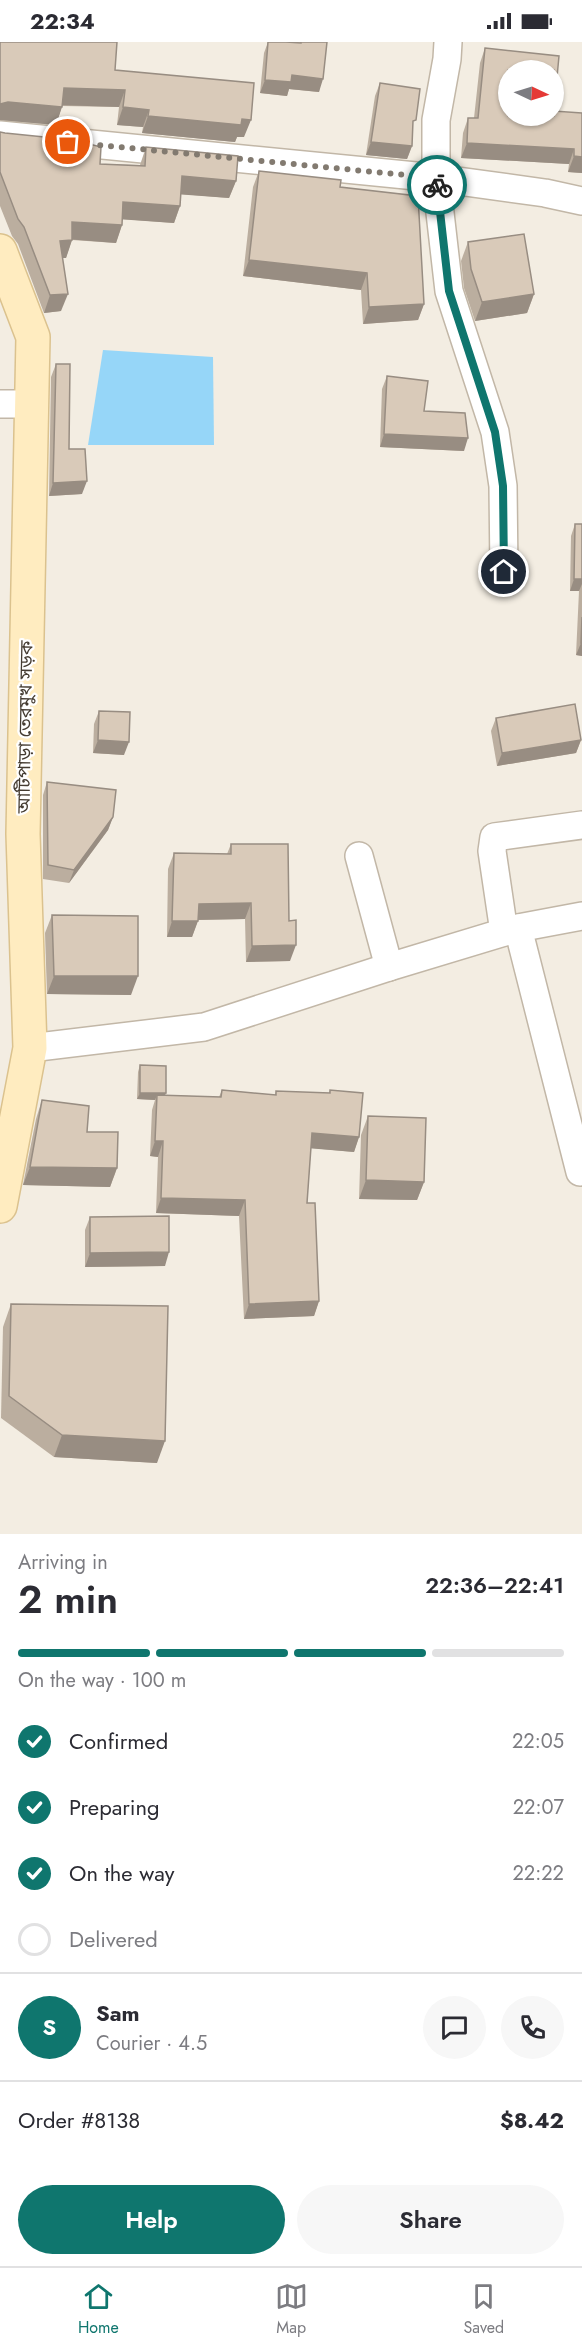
<!DOCTYPE html>
<html lang="en">
<head>
<meta charset="utf-8">
<style>
  body { margin:0; font-family:Jost,"Noto Sans Bengali",sans-serif; background:#f7f7f7; color:#2b2b33; height:100vh; display:flex; flex-direction:column; font-size:22px; white-space:nowrap }
  * { box-sizing:border-box; margin:0 }
  p { font-size:20px; color:#7c7c81 }
  .icon { flex:none; width:33px; height:33px; fill:none; stroke:currentColor; stroke-width:2; stroke-linecap:round; stroke-linejoin:round }
  .map { position:relative; height:1492px; overflow:hidden }
  .details { display:flex; flex-direction:column; background:#fff; flex:1 }
  .details>* { flex:none }
  .needle { width:39px; rotate:94deg }
  .buttons { position:absolute; left:498px; top:18px; display:grid; gap:12px }
  .buttons a { display:grid; place-items:center; width:66px; height:66px; border-radius:50%; background:#fff; box-shadow:0 2px 4px #0004; font-size:30px }
  .pin { position:absolute; display:grid; place-items:center; width:51px; height:51px; color:#fff; margin:-26px; border:3px solid #fff; border-radius:50%; box-shadow:0 2px 6px #0007 }
  .courier { position:absolute; display:grid; place-items:center; width:60px; height:60px; margin:-30px; border:4px solid #0f766e; border-radius:50%; background:#fff; color:#222; box-shadow:0 2px 8px #0007 }
  .head em { font-style:normal; font-weight:600 }
  .head div { display:flex; flex-direction:column-reverse }
  .head { display:flex; align-items:center; justify-content:space-between; height:102px; padding:0 18px }
  h1 { font-size:39px; font-weight:600; line-height:45px }
  .bar { display:grid; grid-template-columns:repeat(4,1fr); gap:9px 6px; align-content:center; height:72px; padding:0 18px }
  .bar i { height:8px; border-radius:4px; background:#e1e1e2 }
  .bar .active { background:#0f766e }
  .bar p { grid-column:span 4 }
  .line { display:flex; align-items:center; gap:15px; padding:0 18px; border-top:2px solid #e1e1e2 }
  .line div { flex:1 }
  .round { display:grid; place-items:center; flex:none; width:63px; height:63px; border-radius:32px; background:#f7f7f7 }
  ol { padding:0 18px; list-style:none }
  li { display:flex; align-items:center; gap:18px; height:66px }
  li p { margin-inline-start:auto }
  li .icon { padding:6px; border-radius:50%; background:#0f766e; color:#fff; stroke-width:4 }
  li:last-child { color:#7c7c81 }
  li i { width:33px; height:33px; border:3px solid #e1e1e2; border-radius:50% }
  .action { display:flex; gap:12px; margin-top:auto; padding:12px 18px }
  .action a { flex:1; height:69px; border-radius:36px; background:#0f766e; color:#fff; font-size:24px; font-weight:600; line-height:69px; text-align:center }
  .action a+a { background:#f7f7f7; color:#2b2b33 }
  .status { display:flex; justify-content:space-between; align-items:center; height:42px; padding:0 30px; background:#fff; direction:ltr }
  .status svg { height:16px; fill:currentColor }
  .dock { display:flex; justify-content:space-around; align-items:center; height:84px; border-top:2px solid #e1e1e2; background:#fff; font-size:16px; color:#7c7c81 }
  .dock a { display:grid; justify-items:center; gap:3px }
  .dock .active { color:#0f766e }
  .map>svg:first-child { display:block }
</style>
</head>
<body>
<div class="status"><b>22:34</b><svg viewBox="0 0 49 12"><path d="M0 12V9h3v3zM5 12V6h3v6zM10 12V3h3v9zM15 12V0h3v12zM26 1h20v11H26zM47 4h2v5h-2z"/></svg></div>
<div class="map">
<svg width="582" height="1492" viewBox="0 0 582 1492">
  <rect width="100%" height="100%" fill="#f3ede2"/>
  <path fill="#96d6f8" d="M103,308L213,315L214,403H88Z"/>
  <g fill="none" stroke-linecap="round" stroke-linejoin="round">
    <defs>
      <g id="minor">
        <path d="M448,0L447,17L436,78V136L449,249L495,390L503,444L504,530"/>
        <path d="M0,93L436,136L545,151L582,159"/>
        <path d="M0,362H33"/>
        <path d="M359,814L389,925"/>
        <path d="M518,886L580,1130"/>
        <path d="M504,890L492,809L494,795L582,783"/>
        <path d="M30,1006L204,985L389,925L518,886L582,874"/>
      </g>
      <path id="secondary" d="M0,209L33,295L23,792L30,1006L0,1164"/>
    </defs>
    <use href="#minor" stroke="#c2b7a7" stroke-width="30"/>
    <use href="#secondary" stroke="#dbc28e" stroke-width="36"/>
    <use href="#minor" stroke="#fff" stroke-width="27"/>
    <use href="#secondary" stroke="#ffecc0" stroke-width="33"/>
  </g>
  <g fill="#bbae9f">
    <path d="M0,0L115,28L244,95H237L235,100L142,91L143,85L117,83L119,65L62,64L56,83L0,78Z"/>
    <path d="M268,0L297,1V0H327L319,50L289,47L287,54L260,51L264,11Z"/>
    <path d="M485,6L508,74L582,71V131L568,130L569,122L461,116L463,91L468,76H474L480,21Z"/>
    <path d="M380,41L412,87V104L407,117L366,113L375,54Z"/>
    <path d="M0,90L100,122L140,123L146,105L236,139L229,156L181,152L180,164L174,181L122,177V183L116,201L72,198L66,216H62L61,269L44,271L18,202L12,194L0,164Z"/>
    <path d="M259,129L340,145L424,262L418,278L363,282L361,248L243,234L253,145Z"/>
    <path d="M468,200L534,252L527,271L475,279L464,246L461,219Z"/>
    <path d="M56,322L69,407L82,452L49,454L51,335Z"/>
    <path d="M387,334L424,369L464,409L380,405L382,347Z"/>
    <path d="M575,482H582V614L576,613L579,549H570L571,494Z"/>
    <path d="M99,669L124,713L93,711L94,682Z"/>
    <path d="M496,676L581,698L576,711L497,724L491,689Z"/>
    <path d="M47,740L113,775L108,788L69,841L43,837V753Z"/>
    <path d="M231,802L289,879L290,919L246,920L245,877L198,878L192,895H167L168,827L174,811L227,812Z"/>
    <path d="M52,873L131,953L47,952L45,891Z"/>
    <path d="M140,1023L165,1053L219,1055L222,1048L275,1053L276,1049L329,1051L330,1048L359,1095L354,1110L311,1106L307,1161L319,1259L314,1274L244,1277L239,1174L156,1171L158,1115L150,1114L152,1068L155,1058L137,1057L138,1030Z"/>
    <path d="M42,1058L87,1090L117,1126L110,1145L23,1143L36,1077Z"/>
    <path d="M368,1074L424,1140L417,1158L359,1157L361,1093Z"/>
    <path d="M90,1175L165,1224L85,1225V1188Z"/>
    <path d="M11,1262L157,1421L54,1415L1,1376L3,1285Z"/>
  </g>
  <g fill="#988d82">
    <path d="M292,33L323,37L319,50L289,47L287,54L260,51L265,38Z"/>
    <path d="M64,46L125,48L119,65L57,63Z"/>
    <path d="M8,60L62,65L56,83L0,78V62Z"/>
    <path d="M123,65L149,68L143,85L117,83Z"/>
    <path d="M148,74L242,77L251,78L244,95H237L235,100L142,91Z"/>
    <path d="M371,100L412,104L407,117L366,113Z"/>
    <path d="M467,101L574,107L569,122L461,116Z"/>
    <path d="M574,114L582,115V131L568,130Z"/>
    <path d="M182,134L236,139L229,156L175,152Z"/>
    <path d="M123,160L180,164L174,181L117,177Z"/>
    <path d="M72,180L122,183L116,201L66,197Z"/>
    <path d="M72,198L66,216H54L60,199Z"/>
    <path d="M249,218L367,231L361,248L243,234Z"/>
    <path d="M68,252L61,269L44,271L50,253Z"/>
    <path d="M534,252L527,271L475,279L482,260Z"/>
    <path d="M424,262L418,278L363,282L369,265Z"/>
    <path d="M384,392L468,396L464,409L380,405Z"/>
    <path d="M87,439L82,452L49,454L53,441Z"/>
    <path d="M574,537H582V542L579,549H570Z"/>
    <path d="M581,601H582V614L576,613Z"/>
    <path d="M98,698L129,700L124,713L93,711Z"/>
    <path d="M581,698L576,711L497,724L502,711Z"/>
    <path d="M113,775L108,788L69,841L74,828Z"/>
    <path d="M251,861L245,877L193,878L199,862Z"/>
    <path d="M172,879H198L192,895H167Z"/>
    <path d="M296,903L290,919L246,920L252,904Z"/>
    <path d="M54,934H138L131,953L47,952Z"/>
    <path d="M140,1051H166L163,1058L157,1053L155,1058L137,1057Z"/>
    <path d="M312,1091L359,1095L354,1110L307,1106Z"/>
    <path d="M155,1099H163L158,1115L150,1114Z"/>
    <path d="M30,1125L117,1126L110,1145L23,1143Z"/>
    <path d="M366,1138L424,1140L417,1158L359,1157Z"/>
    <path d="M161,1156L245,1158L239,1174L156,1171Z"/>
    <path d="M169,1210L165,1224L85,1225L90,1211Z"/>
    <path d="M319,1259L314,1274L244,1277L249,1262Z"/>
    <path d="M62,1393L165,1399L157,1421L54,1415Z"/>
  </g>
  <g fill="#d9cab9" stroke="#988d82" stroke-width="1.5">
    <path d="M0,0H117L115,28L254,41L251,78L242,77L241,83L148,74L149,68L123,65L125,48L64,46L62,65L8,60L0,62Z"/>
    <path d="M268,0H286L301,1V0H327L323,37L292,33L291,40L265,38Z"/>
    <path d="M485,6L559,14L554,67V28H508V74H554V69L582,71V115L574,114V107L467,101L468,76H478Z"/>
    <path d="M380,41L420,47L416,78L413,79L412,104L371,100Z"/>
    <path d="M0,90L5,91L74,98L101,105L100,122L145,124L146,105L238,114L236,139L182,134L180,164L123,160L122,183L72,180V198L60,199L68,252L50,253L24,185L18,177L0,130Z"/>
    <path d="M259,129L341,138L340,145L418,154L424,262L369,265L367,231L249,218Z"/>
    <path d="M524,192L534,252L482,260L471,227L468,200Z"/>
    <path d="M56,322H70L69,407H85L87,439L53,441Z"/>
    <path d="M387,334L428,339L424,369L465,371L468,396L384,392Z"/>
    <path d="M575,482H582V537H574Z"/>
    <path d="M582,575V601H581Z"/>
    <path d="M575,662L581,698L502,711L496,676Z"/>
    <path d="M99,669L130,670L129,700L98,698Z"/>
    <path d="M47,740L116,748L113,775L74,828L48,823Z"/>
    <path d="M231,802H288L289,879L296,878V903L252,904L251,861L199,862L198,879H172L174,811L231,812Z"/>
    <path d="M52,873L138,874V934H54Z"/>
    <path d="M140,1023L166,1024V1051H140Z"/>
    <path d="M222,1048L276,1053V1049L330,1051V1048L363,1051L359,1095L312,1091L307,1161H315L319,1259L249,1262L245,1158L161,1156L163,1099H155L157,1053L221,1055Z"/>
    <path d="M42,1058L89,1064L87,1090H118L117,1126L30,1125Z"/>
    <path d="M368,1074L426,1076L424,1140L366,1138Z"/>
    <path d="M169,1174V1210L90,1211V1175Z"/>
    <path d="M11,1262L168,1264L165,1399L62,1393L9,1354Z"/>
  </g>
  <g fill="none" stroke-linecap="round" stroke-linejoin="round">
    <path stroke="#827a70" stroke-width="6" stroke-dasharray="0 10.8" d="M68,100L436,136L437,143"/>
    <path stroke="#0f766e" stroke-width="8" d="M437,143L449,249L495,390L503,444L504,530"/>
  </g>
  <g text-anchor="middle" stroke-width="4.5" stroke-linejoin="round" paint-order="stroke">
    <g font-size="18" fill="#453c32" stroke="#fff">
      <text transform="translate(25 685) rotate(-89)" y="6">আটিপাড়া তেরমুখ সড়ক</text>
    </g>
  </g>
</svg>
<div class="buttons">
<a><svg class="needle" viewBox="-14 -14 28 28"><path d="M0-13l5 13h-10z" fill="#e53935"/><path d="M0 13l5-13h-10z" fill="#7c7c81"/></svg></a>
</div>
<div class="pin" style="left:68px;top:100px;background:#ea580c"><svg class="icon" aria-label="bag" viewBox="0 0 24 24"><path d="M5 8h14l-1 12H6zM9 8a3 3 0 0 1 6 0"/></svg></div>
<div class="pin" style="left:504px;top:530px;background:#1f2937"><svg class="icon" aria-label="home" viewBox="0 0 24 24"><path d="M3 11l9-7 9 7M6 9v11h12V9"/></svg></div>
<div class="courier" style="left:437px;top:143px"><svg class="icon" aria-label="bike" viewBox="0 0 24 24"><circle cx="6" cy="16" r="4"/><circle cx="18" cy="16" r="4"/><path d="M6 16l4-8h5l3 8M10 8l3 8H6M13 5h3"/></svg></div>
</div>
<section class="details">
<div class="head"><div><h1>2 min</h1><p>Arriving in</p></div><em>22:36–22:41</em></div>
<div class="bar"><i class="active"></i><i class="active"></i><i class="active"></i><i></i><p>On the way · 100 m</p></div>
<ol>
<li><svg class="icon" aria-label="check" viewBox="0 0 24 24"><path d="M5 12l5 5 9-10"/></svg>Confirmed<p>22:05</p></li>
<li><svg class="icon" aria-label="check" viewBox="0 0 24 24"><path d="M5 12l5 5 9-10"/></svg>Preparing<p>22:07</p></li>
<li><svg class="icon" aria-label="check" viewBox="0 0 24 24"><path d="M5 12l5 5 9-10"/></svg>On the way<p>22:22</p></li>
<li><i></i>Delivered</li>
</ol>
<div class="line" style="height:108px"><b class="round" style="background:#0f766e;color:#fff">S</b><div><b>Sam</b><p>Courier · 4.5</p></div><a class="round"><svg class="icon" aria-label="chat" viewBox="0 0 24 24"><path d="M4 5h16v11H9l-5 4z"/></svg></a><a class="round"><svg class="icon" aria-label="phone" viewBox="0 0 24 24"><path d="M5 4h4l2 5-3 2q2 4 5 5l2-3 5 2v4C11 20 4 13 5 4z"/></svg></a></div>
<div class="line" style="height:78px"><div>Order #8138</div><b>$8.42</b></div>
<div class="action"><a>Help</a><a>Share</a></div>
</section>
<nav class="dock">
<a class="active"><svg class="icon" aria-label="home" viewBox="0 0 24 24"><path d="M3 11l9-7 9 7M6 9v11h12V9"/></svg>Home</a>
<a><svg class="icon" aria-label="map" viewBox="0 0 24 24"><path d="M3 6l6-2 6 2 6-2v14l-6 2-6-2-6 2zM9 4v14M15 6v14"/></svg>Map</a>
<a><svg class="icon" aria-label="saved" viewBox="0 0 24 24"><path d="M7 4h10v16l-5-4-5 4z"/></svg>Saved</a>
</nav>
</body>
</html>
